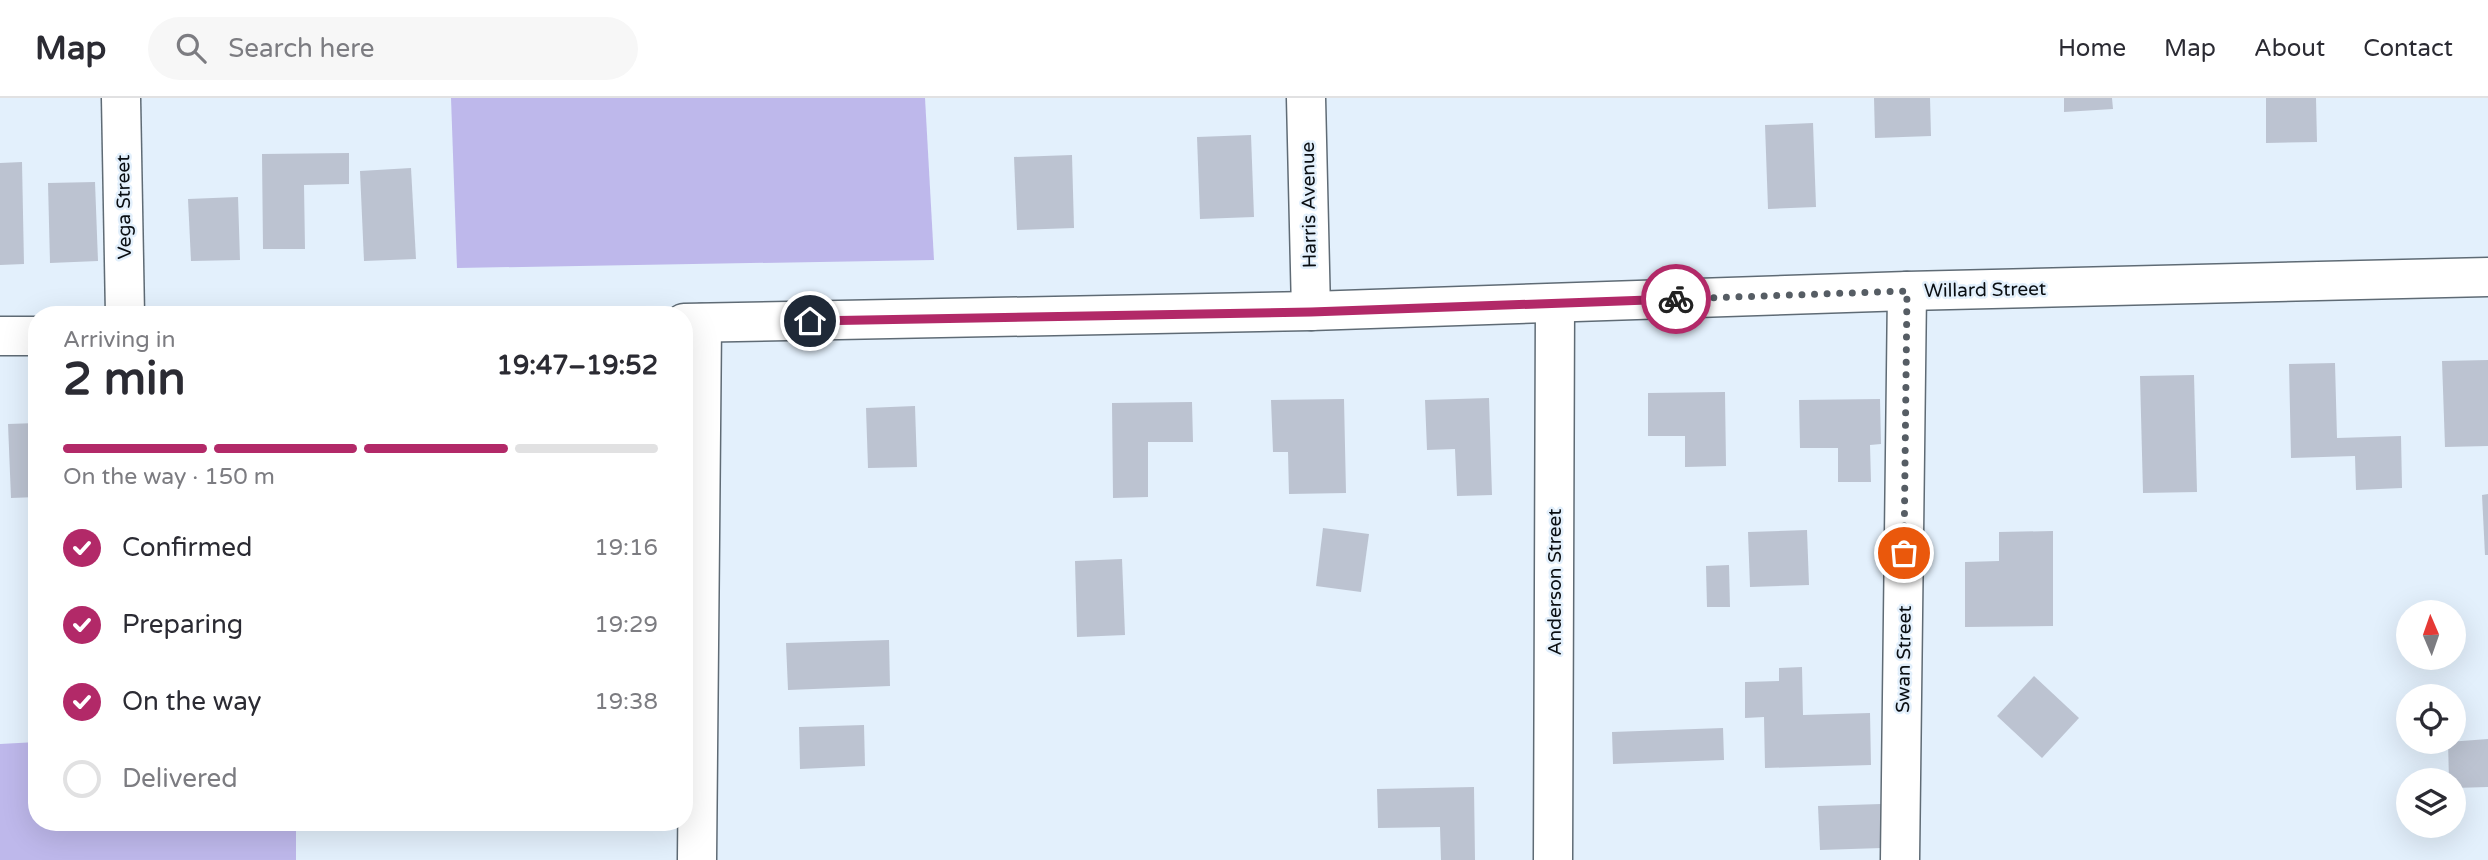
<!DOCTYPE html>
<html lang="en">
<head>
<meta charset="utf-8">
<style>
  body { margin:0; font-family:"Varela Round",sans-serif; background:#f7f7f7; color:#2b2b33; height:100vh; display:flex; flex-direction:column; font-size:26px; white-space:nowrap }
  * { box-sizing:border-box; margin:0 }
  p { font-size:23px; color:#7c7c81 }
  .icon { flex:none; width:38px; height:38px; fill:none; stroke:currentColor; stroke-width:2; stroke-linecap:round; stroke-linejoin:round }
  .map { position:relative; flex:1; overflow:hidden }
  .details { position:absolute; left:28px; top:208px; width:665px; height:525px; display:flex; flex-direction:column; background:#fff; border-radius:28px; box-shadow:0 7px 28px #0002 }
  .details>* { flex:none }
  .needle { width:46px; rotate:358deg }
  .controls { position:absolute; left:2396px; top:502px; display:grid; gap:14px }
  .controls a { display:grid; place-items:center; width:70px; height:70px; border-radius:50%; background:#fff; box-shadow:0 7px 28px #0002; font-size:35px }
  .pin { position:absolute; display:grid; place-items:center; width:60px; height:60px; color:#fff; margin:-30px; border:4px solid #fff; border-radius:50%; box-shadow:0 2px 7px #0007 }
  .courier { position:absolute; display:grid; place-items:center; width:70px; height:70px; margin:-35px; border:5px solid #b22968; border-radius:50%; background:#fff; color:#222; box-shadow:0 2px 9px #0007 }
  .summary em { font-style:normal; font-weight:700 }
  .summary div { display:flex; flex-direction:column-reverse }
  .summary { display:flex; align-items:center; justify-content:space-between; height:119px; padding:0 35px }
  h1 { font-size:46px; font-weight:700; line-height:52px }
  .bar { display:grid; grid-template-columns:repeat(4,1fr); gap:10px 7px; align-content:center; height:84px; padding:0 35px }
  .bar i { height:9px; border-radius:5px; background:#e1e1e2 }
  .bar .on { background:#b22968 }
  .bar p { grid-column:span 4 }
  ol { padding:0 35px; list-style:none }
  li { display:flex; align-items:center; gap:21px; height:77px }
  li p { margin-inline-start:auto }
  li .icon { padding:7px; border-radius:50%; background:#b22968; color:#fff; stroke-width:4 }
  li:last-child { color:#7c7c81 }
  li i { width:38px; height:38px; border:4px solid #e1e1e2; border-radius:50% }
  header { display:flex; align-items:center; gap:42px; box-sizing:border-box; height:98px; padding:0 35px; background:#fff; border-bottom:2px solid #e1e1e2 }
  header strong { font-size:33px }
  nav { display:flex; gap:38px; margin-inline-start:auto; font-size:24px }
  .search { width:490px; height:63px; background:#f7f7f7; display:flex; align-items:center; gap:18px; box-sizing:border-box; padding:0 24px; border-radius:38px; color:#7c7c81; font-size:26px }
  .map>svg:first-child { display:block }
</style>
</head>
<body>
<header>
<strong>Map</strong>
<div class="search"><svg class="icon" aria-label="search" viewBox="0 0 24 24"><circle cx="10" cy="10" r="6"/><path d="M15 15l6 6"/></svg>Search here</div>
<nav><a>Home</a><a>Map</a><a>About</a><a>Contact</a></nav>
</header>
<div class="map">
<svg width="2488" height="762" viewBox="0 0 2488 762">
  <rect width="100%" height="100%" fill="#e3f0fc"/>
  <g fill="#beb8eb">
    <path d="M451,0H925L934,162L457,170Z"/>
    <path d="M37,644V724L296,725V762H0V646Z"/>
  </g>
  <g fill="#bcc3d1">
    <path d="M1874,0H1930L1931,38L1875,40Z"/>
    <path d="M2064,0H2112L2113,11L2064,14Z"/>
    <path d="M2266,0H2316L2317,44L2266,45Z"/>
    <path d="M1813,25L1816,109L1768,111L1765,27Z"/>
    <path d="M1251,37L1254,119L1200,121L1197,39Z"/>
    <path d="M349,55V86L304,87L305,151H263L262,56Z"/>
    <path d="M1072,57L1074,130L1017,132L1014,59Z"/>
    <path d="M22,64L24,166L0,167V65Z"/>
    <path d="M411,70L416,161L364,163L360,73Z"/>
    <path d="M95,84L98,163L50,165L48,85Z"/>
    <path d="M238,99L240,162L191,163L188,101Z"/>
    <path d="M2488,262V348L2445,349L2442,263Z"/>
    <path d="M2335,265L2337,340L2401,338L2402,390L2356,392L2355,358L2291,360L2289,266Z"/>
    <path d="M2194,277L2197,394L2143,395L2140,278Z"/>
    <path d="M1725,294L1726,368L1685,369V338H1648V295Z"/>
    <path d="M1489,300L1492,397L1457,398L1455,351L1427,352L1425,302Z"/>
    <path d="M1344,301L1346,395L1289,396L1288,354H1273L1271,302Z"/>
    <path d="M1880,301L1881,346L1870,347L1871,384H1838V350H1800L1799,302Z"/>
    <path d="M1192,304L1193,344H1148V399L1113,400L1112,305Z"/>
    <path d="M915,308L917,369L868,370L866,310Z"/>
    <path d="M37,325V399L11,400L8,326Z"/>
    <path d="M2488,396V457H2485L2482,397Z"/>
    <path d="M1323,430L1369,436L1361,494L1316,488Z"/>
    <path d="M1807,432L1809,487L1750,489L1748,434Z"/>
    <path d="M2053,433V528L1965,529V464L1999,463V434Z"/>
    <path d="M1122,461L1125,537L1077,539L1075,463Z"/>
    <path d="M1729,467L1730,509H1707L1706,468Z"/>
    <path d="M32,523H37V581H35Z"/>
    <path d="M889,542L890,588L788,592L786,545Z"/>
    <path d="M1802,569L1803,617L1870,615L1871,667L1765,670L1764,619L1745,620V584L1779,583V570Z"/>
    <path d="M2034,578L2079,620L2042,660L1997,618Z"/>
    <path d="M864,627L865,668L800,671L799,629Z"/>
    <path d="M1723,630L1724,662L1613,666L1612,634Z"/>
    <path d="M2488,641V689L2454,690V682H2449L2448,644Z"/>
    <path d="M1474,689L1475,762H1441L1440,729L1378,730L1377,691Z"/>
    <path d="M1881,706L1882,750L1820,752L1818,708Z"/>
  </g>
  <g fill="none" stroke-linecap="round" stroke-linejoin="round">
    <defs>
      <g id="minor">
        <path d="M121,0L125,217"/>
        <path d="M1306,0L1311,213"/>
        <path d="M684,225L1311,213L1907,193L2488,179"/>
        <path d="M0,238H37"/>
        <path d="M697,762L702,225"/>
        <path d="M1553,762L1555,206"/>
        <path d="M1900,762L1907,193"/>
      </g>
    </defs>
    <use href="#minor" stroke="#5f6b75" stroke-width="41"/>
    <use href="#minor" stroke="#fff" stroke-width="38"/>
  </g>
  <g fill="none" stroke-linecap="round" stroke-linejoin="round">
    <path stroke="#565d64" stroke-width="7" stroke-dasharray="0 12.6" d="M1676,201L1907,193L1904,455"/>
    <path stroke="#b22968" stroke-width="9" d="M810,223L1311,214L1676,201"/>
  </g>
  <g text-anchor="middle" stroke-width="5" stroke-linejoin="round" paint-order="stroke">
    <g font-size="19" fill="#0a0e12" stroke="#e3f0fc">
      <text transform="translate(1308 107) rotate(-91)" y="7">Harris Avenue</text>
      <text transform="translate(123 109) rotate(-91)" y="7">Vega Street</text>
      <text transform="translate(1985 191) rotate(-1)" y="7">Willard Street</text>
      <text transform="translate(1554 484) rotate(-90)" y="7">Anderson Street</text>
      <text transform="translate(1903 561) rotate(-89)" y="7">Swan Street</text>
    </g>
  </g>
</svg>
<div class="controls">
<a><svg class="needle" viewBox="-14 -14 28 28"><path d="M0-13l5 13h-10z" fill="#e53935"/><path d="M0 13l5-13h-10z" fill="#7c7c81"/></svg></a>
<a><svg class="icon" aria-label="locate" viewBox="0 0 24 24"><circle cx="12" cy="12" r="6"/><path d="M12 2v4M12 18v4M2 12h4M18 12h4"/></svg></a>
<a><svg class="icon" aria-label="layers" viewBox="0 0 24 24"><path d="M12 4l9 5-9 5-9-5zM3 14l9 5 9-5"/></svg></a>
</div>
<div class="pin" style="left:1904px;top:455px;background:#ea580c"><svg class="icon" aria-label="bag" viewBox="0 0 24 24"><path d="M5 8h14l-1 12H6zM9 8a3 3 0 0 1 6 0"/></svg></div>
<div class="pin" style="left:810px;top:223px;background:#1f2937"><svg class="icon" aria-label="home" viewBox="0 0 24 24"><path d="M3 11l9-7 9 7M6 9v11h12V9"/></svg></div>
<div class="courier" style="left:1676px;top:201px"><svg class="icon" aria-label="bike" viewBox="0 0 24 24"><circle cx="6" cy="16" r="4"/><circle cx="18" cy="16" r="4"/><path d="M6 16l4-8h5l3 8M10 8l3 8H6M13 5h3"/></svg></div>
<section class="details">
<div class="summary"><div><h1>2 min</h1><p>Arriving in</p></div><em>19:47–19:52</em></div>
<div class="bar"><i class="on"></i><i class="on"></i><i class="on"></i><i></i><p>On the way · 150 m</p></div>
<ol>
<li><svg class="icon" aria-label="check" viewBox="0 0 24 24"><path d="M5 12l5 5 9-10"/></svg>Confirmed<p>19:16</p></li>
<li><svg class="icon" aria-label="check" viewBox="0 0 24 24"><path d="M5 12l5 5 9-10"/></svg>Preparing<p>19:29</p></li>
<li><svg class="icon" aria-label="check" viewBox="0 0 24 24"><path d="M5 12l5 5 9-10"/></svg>On the way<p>19:38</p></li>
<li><i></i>Delivered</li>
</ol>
</section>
</div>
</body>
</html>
